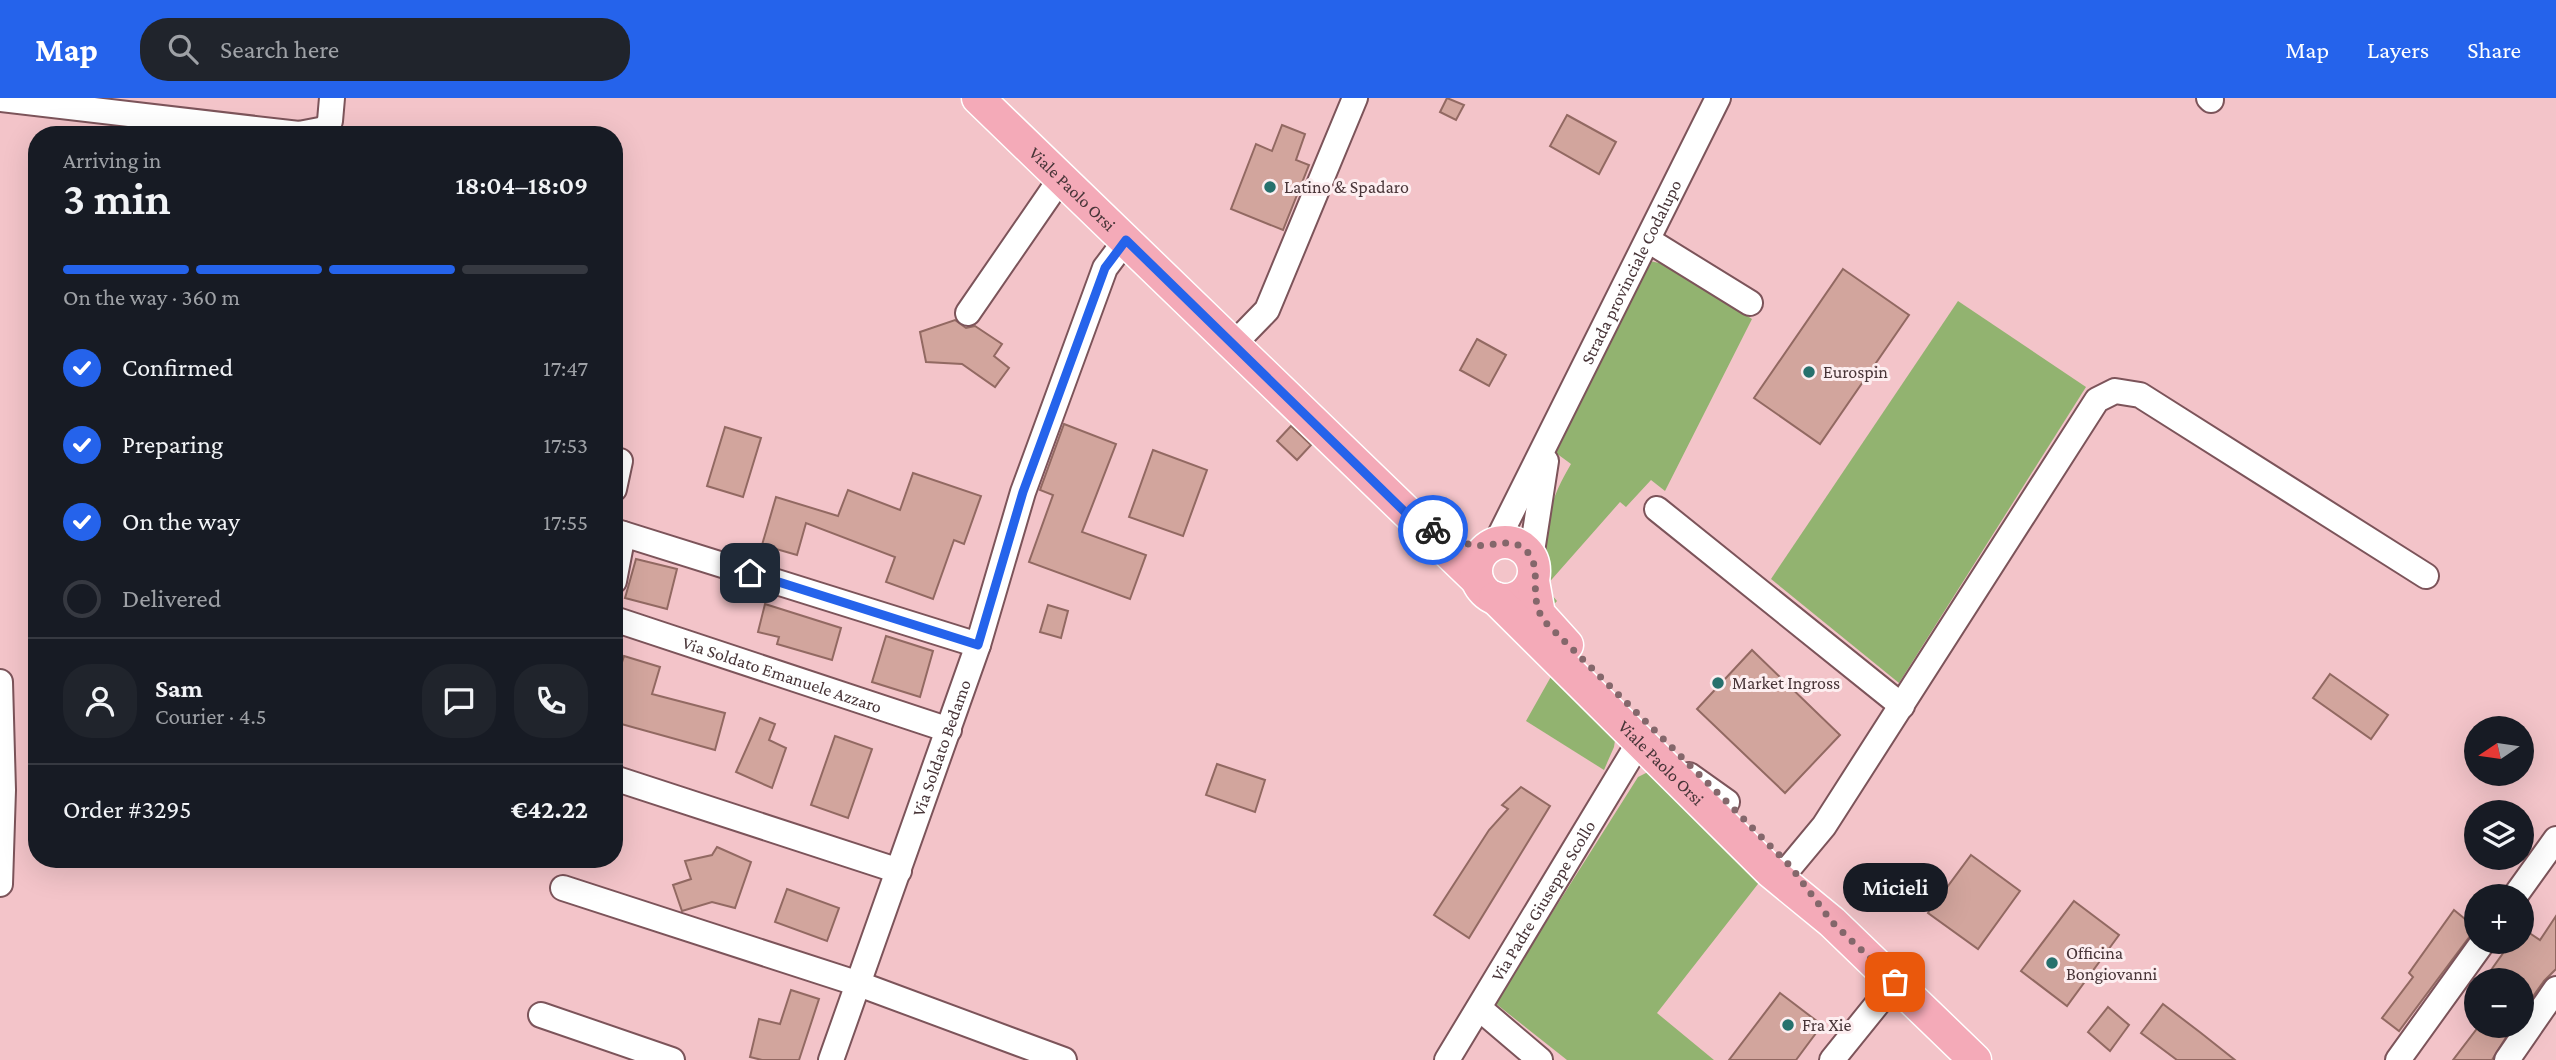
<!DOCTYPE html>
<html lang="en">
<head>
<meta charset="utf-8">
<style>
  body { margin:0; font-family:"Crimson Pro",serif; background:#20242c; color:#f1f3f6; height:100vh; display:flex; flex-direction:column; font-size:26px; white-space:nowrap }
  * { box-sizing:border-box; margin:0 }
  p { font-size:23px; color:#9ea1a6 }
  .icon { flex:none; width:38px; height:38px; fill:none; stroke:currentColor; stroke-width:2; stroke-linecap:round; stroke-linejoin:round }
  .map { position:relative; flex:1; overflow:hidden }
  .panel { position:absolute; left:28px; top:28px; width:595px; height:742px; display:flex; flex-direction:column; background:#171b24; border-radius:28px; box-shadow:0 7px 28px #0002 }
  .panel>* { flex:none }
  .needle { width:46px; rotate:257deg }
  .fabs { position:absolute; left:2464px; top:618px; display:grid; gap:14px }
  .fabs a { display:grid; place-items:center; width:70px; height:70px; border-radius:50%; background:#171b24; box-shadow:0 7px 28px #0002; font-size:35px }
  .pin { position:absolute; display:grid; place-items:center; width:60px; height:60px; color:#fff; margin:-30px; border-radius:14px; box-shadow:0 4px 10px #0006 }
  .courier { position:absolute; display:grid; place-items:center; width:70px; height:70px; margin:-35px; border:5px solid #2563eb; border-radius:50%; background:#fff; color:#222; box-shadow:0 2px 9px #0007 }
  .bubble { position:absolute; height:49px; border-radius:24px; background:#171b24; box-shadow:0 7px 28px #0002; font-size:23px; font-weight:600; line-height:49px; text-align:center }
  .overview em { font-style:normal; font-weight:600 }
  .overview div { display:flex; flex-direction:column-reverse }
  .overview { display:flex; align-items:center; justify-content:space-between; height:119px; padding:0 35px }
  h1 { font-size:46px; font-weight:600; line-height:52px }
  .bar { display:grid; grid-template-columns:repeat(4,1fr); gap:10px 7px; align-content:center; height:84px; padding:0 35px }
  .bar i { height:9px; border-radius:5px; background:#363941 }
  .bar .on { background:#2563eb }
  .bar p { grid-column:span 4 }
  .line { display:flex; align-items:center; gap:18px; padding:0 35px; border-top:2px solid #363941 }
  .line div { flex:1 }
  .round { display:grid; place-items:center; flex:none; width:74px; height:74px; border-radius:28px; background:#20242c }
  ol { padding:0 35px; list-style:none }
  li { display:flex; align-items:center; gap:21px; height:77px }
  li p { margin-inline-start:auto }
  li .icon { padding:7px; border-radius:50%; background:#2563eb; color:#fff; stroke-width:4 }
  li:last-child { color:#9ea1a6 }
  li i { width:38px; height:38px; border:4px solid #363941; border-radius:50% }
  header { display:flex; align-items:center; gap:42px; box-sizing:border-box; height:98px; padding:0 35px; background:#2563eb; color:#fff }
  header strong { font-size:33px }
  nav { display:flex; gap:38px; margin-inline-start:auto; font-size:24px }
  .search { width:490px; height:63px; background:#20242c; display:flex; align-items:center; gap:18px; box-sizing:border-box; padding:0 24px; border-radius:28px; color:#9ea1a6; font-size:26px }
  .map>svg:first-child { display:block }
</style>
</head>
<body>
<header>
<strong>Map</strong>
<div class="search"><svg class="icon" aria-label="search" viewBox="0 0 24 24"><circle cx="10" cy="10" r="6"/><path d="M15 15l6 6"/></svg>Search here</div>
<nav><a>Map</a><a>Layers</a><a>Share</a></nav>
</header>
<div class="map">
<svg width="2556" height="962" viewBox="0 0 2556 962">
  <rect width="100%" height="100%" fill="#f3c4c9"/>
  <g fill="#92b370">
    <path d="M1650,163L1668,167L1752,221L1665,393L1651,382L1626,409L1620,404L1545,489L1557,503L1547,514C1542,455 1539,419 1571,366L1556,355Z"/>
    <path d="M1958,203L2086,289L1899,585L1771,481Z"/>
    <path d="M1553,575L1616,636L1614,649L1604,672L1526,623Z"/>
    <path d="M1646,675H1653L1765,777L1657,915L1714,962H1567L1495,905L1638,679Z"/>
  </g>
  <g fill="#d2a59d" stroke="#926962" stroke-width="2">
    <path d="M1447,0L1464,7L1456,22L1440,14Z"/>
    <path d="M1567,17L1616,44L1599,76L1550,48Z"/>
    <path d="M1282,27L1305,36L1296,62L1309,67L1283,132L1231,111L1256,46L1272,53Z"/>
    <path d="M1843,171L1909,217L1820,346L1754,300Z"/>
    <path d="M955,222L966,230L975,228L1002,246L994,258L1009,270L995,289L962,266L926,264L920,234Z"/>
    <path d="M1477,241L1506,257L1489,288L1460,272Z"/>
    <path d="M1064,326L1116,346L1082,434L1146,457L1130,501L1029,464L1053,397L1040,392Z"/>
    <path d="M1291,328L1311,347L1297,362L1277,343Z"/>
    <path d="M725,329L761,340L743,399L707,388Z"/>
    <path d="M1153,352L1207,372L1183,438L1129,419Z"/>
    <path d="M913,375L981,398L964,446L954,442L933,501L886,484L895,459L806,425L797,457L762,447L776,399L838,418L848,392L900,412Z"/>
    <path d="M636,461L677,471L667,511L625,500Z"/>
    <path d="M765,506L841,530L832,562L777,546L779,539L758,534Z"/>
    <path d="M1048,507L1068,513L1061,540L1040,534Z"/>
    <path d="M886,538L933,553L920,599L872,584Z"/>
    <path d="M1752,552L1840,637L1785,695L1697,611Z"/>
    <path d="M624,558L660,569L652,596L725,615L715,652L614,624V590Z"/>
    <path d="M2330,576L2388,617L2371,641L2313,600Z"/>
    <path d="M760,620L775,626L769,642L786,650L772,690L736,674Z"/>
    <path d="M835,638L872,651L848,720L811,707Z"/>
    <path d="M1217,666L1265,682L1255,714L1206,697Z"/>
    <path d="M1521,689L1550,708L1469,840L1434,817L1489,732L1508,711L1502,707Z"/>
    <path d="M717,749L751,764L735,810L712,804L682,813L673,787L691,781L685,763L712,757Z"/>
    <path d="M1971,757L2020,793L1978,851L1928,815Z"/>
    <path d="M787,791L839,810L827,843L775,824Z"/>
    <path d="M2074,803L2119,837L2067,908L2021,873Z"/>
    <path d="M2454,812L2476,830L2399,933L2382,920L2413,879L2409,875Z"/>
    <path d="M2556,818V871L2544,883L2522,914V882H2484L2511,844H2522V830L2540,842Z"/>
    <path d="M791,892L819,901L799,962H762L750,959L759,921L780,926Z"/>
    <path d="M1780,895L1822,927L1796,962H1729Z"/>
    <path d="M2163,906L2201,935L2235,962H2177L2141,935Z"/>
    <path d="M2108,909L2129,927L2110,953L2088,934Z"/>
    <path d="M2479,928H2513L2492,962H2453Z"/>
  </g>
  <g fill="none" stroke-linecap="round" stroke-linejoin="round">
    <defs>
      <g id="minor">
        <path d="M2209,0L2211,2"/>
        <path d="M0,1L299,36L325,31L330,23L332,0"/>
        <path d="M1648,142L1750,205"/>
        <path d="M968,215L1061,80"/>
        <path d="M1233,247L1267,212L1355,0"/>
        <path d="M614,362L620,363L614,391"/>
        <path d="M1657,411L1902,608"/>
        <path d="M614,433L978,547"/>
        <path id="s1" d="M1496,445L1718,0"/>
        <path d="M1531,460L1546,363"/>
        <path d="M614,483L623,436"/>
        <path id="s2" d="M614,521L949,632"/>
        <path d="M0,584L3,692L0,786"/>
        <path d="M1689,677L1727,704"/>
        <path d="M614,680L899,773"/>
        <path d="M1779,782L1824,728L2097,302L2115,293L2140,297L2426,478"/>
        <path d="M563,790L859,886L1064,962"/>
        <path d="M2515,798L2556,741"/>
        <path d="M1479,910L1540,962"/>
        <path d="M541,917L672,962"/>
        <path id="s3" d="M831,962L978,547L1023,394L1105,170L1126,142"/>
        <path id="s4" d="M1447,962L1638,646"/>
        <path d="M1832,962L1895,884"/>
        <path d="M2398,962L2483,844"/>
        <path d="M2507,962L2556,891"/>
      </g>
      <g id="major">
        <path id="s5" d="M978,0L1477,482"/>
        <circle cx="1505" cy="473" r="29"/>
        <path d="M1533,483L1539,516L1567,547"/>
        <path id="s6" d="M1495,500L1771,774L1832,824L1975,962"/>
      </g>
    </defs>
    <use href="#minor" stroke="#7c545a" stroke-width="28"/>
    <use href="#major" stroke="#fff" stroke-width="35"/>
    <use href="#minor" stroke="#fff" stroke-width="24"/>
    <use href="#major" stroke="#f4aab8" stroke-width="32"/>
  </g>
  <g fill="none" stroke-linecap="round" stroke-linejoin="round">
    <path stroke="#84676b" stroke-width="7" stroke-dasharray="0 12.6" d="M1433,432C1446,438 1459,445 1474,447C1495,450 1518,434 1532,461C1540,479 1529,500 1544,523L1727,704L1791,769L1832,824L1895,884"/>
    <path stroke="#2563eb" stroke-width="9" d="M750,475L978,547L1023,394L1105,170L1126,142L1407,416L1433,432"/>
  </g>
  <g fill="#27716d" stroke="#fdeef0" stroke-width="2.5">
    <circle cx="1270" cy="89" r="7"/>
    <circle cx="1809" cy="274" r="7"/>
    <circle cx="1718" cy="585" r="7"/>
    <circle cx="2052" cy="865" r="7"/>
    <circle cx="1788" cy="927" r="7"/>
  </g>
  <g text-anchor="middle" stroke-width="6" stroke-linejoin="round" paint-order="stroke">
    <g font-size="18" fill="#483538" stroke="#fdeef0" text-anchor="start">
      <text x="1284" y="95">Latino &amp; Spadaro</text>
      <text x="1823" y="280">Eurospin</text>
      <text x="1732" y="591">Market Ingross</text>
      <text x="2066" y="861">Officina<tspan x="2066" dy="21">Bongiovanni</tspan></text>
      <text x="1802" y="933">Fra Xie</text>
    </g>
    <g font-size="18" fill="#483538" stroke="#fdeef0">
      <text dy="6" stroke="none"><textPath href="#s5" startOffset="131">Viale Paolo Orsi</textPath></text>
      <text dy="6" stroke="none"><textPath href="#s1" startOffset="303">Strada provinciale Codalupo</textPath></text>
      <text dy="6" stroke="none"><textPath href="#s2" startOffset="177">Via Soldato Emanuele Azzaro</textPath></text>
      <text dy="6" stroke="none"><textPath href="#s3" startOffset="331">Via Soldato Bedamo</textPath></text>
      <text dy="6" stroke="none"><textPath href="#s6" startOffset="234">Viale Paolo Orsi</textPath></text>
      <text dy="6" stroke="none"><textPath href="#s4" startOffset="186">Via Padre Giuseppe Scollo</textPath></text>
    </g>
  </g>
</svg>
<div class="fabs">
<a><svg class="needle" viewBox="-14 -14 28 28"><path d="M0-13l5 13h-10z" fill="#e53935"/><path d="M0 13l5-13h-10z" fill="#9ea1a6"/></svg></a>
<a><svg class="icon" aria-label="layers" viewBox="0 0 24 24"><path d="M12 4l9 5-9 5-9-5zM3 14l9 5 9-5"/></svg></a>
<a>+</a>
<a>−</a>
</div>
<div class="pin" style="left:1895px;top:884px;background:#ea580c"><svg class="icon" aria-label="bag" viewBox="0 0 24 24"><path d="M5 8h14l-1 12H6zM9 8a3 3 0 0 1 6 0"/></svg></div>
<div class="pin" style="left:750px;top:475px;background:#1f2937"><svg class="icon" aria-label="home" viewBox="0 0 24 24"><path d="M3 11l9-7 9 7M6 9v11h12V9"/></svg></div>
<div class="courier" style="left:1433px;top:432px"><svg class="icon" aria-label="bike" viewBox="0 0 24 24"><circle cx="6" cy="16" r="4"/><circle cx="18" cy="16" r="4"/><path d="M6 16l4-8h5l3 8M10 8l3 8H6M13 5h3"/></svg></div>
<div class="bubble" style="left:1843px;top:765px;width:105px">Micieli</div>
<section class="panel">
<div class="overview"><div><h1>3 min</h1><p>Arriving in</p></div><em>18:04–18:09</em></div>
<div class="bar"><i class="on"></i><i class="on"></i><i class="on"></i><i></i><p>On the way · 360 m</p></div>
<ol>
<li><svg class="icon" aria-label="check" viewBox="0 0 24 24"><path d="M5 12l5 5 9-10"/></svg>Confirmed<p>17:47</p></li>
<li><svg class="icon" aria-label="check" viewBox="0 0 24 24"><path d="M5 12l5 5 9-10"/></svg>Preparing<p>17:53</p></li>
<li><svg class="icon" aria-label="check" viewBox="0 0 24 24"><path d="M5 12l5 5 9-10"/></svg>On the way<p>17:55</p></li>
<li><i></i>Delivered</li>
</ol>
<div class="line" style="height:126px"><a class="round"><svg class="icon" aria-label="person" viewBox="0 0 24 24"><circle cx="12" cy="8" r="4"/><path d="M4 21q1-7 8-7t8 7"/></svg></a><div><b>Sam</b><p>Courier · 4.5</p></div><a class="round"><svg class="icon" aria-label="chat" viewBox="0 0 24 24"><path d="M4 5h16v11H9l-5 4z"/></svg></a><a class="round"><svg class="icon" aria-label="phone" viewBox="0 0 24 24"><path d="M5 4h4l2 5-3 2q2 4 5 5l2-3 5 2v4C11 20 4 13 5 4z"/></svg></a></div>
<div class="line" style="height:91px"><div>Order #3295</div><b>€42.22</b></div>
</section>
</div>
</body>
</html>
